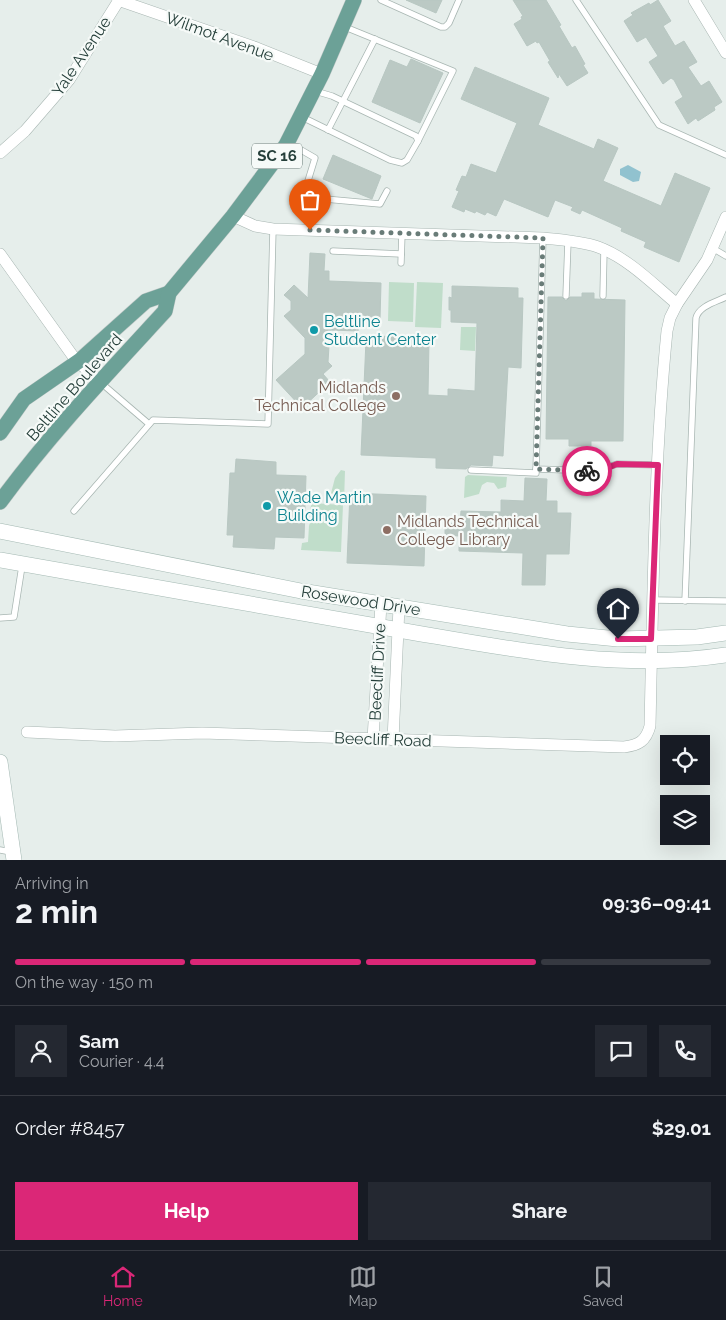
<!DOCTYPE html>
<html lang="en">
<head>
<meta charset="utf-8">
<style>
  body { margin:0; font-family:Raleway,sans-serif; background:#242831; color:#f1f3f6; height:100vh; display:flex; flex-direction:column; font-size:19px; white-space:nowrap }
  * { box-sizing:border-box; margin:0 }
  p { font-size:16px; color:#9ea1a6 }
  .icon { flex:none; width:28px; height:28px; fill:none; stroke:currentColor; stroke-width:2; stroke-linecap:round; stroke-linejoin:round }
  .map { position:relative; height:860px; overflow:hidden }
  .side { display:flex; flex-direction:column; background:#171b24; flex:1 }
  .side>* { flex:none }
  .fabs { position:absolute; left:660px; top:735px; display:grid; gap:10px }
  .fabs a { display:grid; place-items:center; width:50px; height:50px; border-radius:0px; background:#171b24; box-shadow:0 5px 20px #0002; font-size:25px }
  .pin { position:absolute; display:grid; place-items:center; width:42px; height:42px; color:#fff; margin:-51px -21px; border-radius:50% 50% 50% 0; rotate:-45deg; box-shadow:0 0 5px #0007 }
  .pin .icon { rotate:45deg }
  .courier { position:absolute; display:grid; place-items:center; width:50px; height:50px; margin:-25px; border:4px solid #db2777; border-radius:50%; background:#fff; color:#222; box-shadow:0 1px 6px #0007 }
  .overview em { font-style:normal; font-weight:700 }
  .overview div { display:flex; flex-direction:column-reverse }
  .overview { display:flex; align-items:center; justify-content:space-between; height:85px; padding:0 15px }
  h1 { font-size:32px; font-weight:700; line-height:38px }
  .bar { display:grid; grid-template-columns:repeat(4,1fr); gap:8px 5px; align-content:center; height:60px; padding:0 15px }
  .bar i { height:6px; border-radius:4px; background:#363941 }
  .bar .current { background:#db2777 }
  .bar p { grid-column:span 4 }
  .line { display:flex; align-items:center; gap:12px; padding:0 15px; border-top:1px solid #363941 }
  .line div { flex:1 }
  .round { display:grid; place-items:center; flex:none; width:52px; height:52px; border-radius:0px; background:#242831 }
  .action { display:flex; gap:10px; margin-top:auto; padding:10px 15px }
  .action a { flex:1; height:58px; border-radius:0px; background:#db2777; color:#fff; font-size:20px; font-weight:700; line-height:58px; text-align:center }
  .action a+a { background:#242831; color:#f1f3f6 }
  .tab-bar { display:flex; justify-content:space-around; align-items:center; height:70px; border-top:1px solid #363941; background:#171b24; font-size:14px; color:#9ea1a6 }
  .tab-bar a { display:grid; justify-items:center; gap:2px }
  .tab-bar .current { color:#db2777 }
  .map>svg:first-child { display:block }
</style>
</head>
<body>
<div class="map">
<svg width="726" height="860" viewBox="0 0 726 860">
  <rect width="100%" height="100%" fill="#e6eeeb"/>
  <g fill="#c0ddca">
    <path d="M389,282L414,283L413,322L388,321Z"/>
    <path d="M417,282L443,283L441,328L415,327Z"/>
    <path d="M461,327H476L475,351L460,350Z"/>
    <path d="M341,470L345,471L344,502L329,501L335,478Z"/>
    <path d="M468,475L507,477L506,487L498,489L494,483L487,482L482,485L479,494L464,498L465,477Z"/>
    <path d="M312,503L343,505L341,552L301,550L302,543L308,542L309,526L311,519L310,509Z"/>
  </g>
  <path fill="#91c2cf" d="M628,165L641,172L639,181L633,182L620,175V169Z"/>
  <g fill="#bbc9c4" stroke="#b8c7c2">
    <path d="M406,0H442L436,13Z"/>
    <path d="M513,0H546L561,25L559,26L572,48L575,46L585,64L583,65L588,73L567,86L559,74L558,78L548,62L550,61L539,42L537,43L536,41L527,46L514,24L522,19L521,17L523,16Z"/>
    <path d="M658,0L671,21L663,26L675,46L684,41L697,62L688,67L701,86L709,81L722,102L714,107L715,110L698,121L696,118L688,124L675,102L683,97L674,80L671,78L663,84L649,62L658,56L646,37L637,42L624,21L633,15L631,13L649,3L650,5Z"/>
    <path d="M411,59L443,73L420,123L372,102L390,60L407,67Z"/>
    <path d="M475,67L549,98L538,125L594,149L598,139L618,148L603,181L661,206L675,173L710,188L679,262L644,247L646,242L621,231L622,228L582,210L580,214L571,210L573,207L555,200L548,217L504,199L496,216L487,212L485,215L476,211L475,213L465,209L464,212L452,207L459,191L456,190L462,176L466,177L471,164L496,173L517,123L461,99Z"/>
    <path d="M333,155L381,176L372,199L323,179Z"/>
    <path d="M310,253L325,254L324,271H329V281L381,283L380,319L358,318V331L330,330L328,362L332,366L323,374L330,382L302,408L276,380L305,354V338L284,316L291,310V301L284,295L294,285L308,298Z"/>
    <path d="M452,286L518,288V298H523L521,368L508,367L503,456L493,455L492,466L471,465L466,469L436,468V458L361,455L366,340H379V336L416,338V341H429L428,395L448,396V389L475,391L477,323L451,322V310H449V297L452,298Z"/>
    <path d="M582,293H594V299L625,300L623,441H591V446H569V439H546L548,297H562L566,301L570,297H582Z"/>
    <path d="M236,459L276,462V475L306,476L304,538L275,537L274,549L233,547L234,535H227L230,473H235Z"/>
    <path d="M525,478L547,479L546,501H557V513H571L569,554H546L545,585H522L523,553L459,551V536L445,535V523L460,524L461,511L501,512V500L524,501Z"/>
    <path d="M350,493L426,496L424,566L347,563Z"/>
  </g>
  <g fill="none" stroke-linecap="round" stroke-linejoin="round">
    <defs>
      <g id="lane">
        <path d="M381,0L441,27H445L449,23L459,0"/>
        <path d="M576,0L659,125L726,155"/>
        <path d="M345,27L453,71L418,141"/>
        <path d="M302,117L390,160L402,163L407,160L418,141L416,136L332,96L315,91"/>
        <path d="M328,130L375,39"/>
        <path d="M289,143L315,158L303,197L380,204L387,191"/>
        <path d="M543,238L536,469L597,471L617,464L658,465"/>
        <path d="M714,249L726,256"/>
        <path d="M333,251L401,254"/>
        <path d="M401,263L402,233"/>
        <path d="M566,296L568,241"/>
        <path d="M603,296L604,250"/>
        <path d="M100,382L149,424"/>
        <path d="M471,470L536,473V469"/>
        <path d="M74,511L153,420L268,424L273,229"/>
        <path d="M653,600L726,601"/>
        <path d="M685,601L696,318C699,306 716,302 726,297"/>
        <path d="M0,618L14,617L22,566"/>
        <path d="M0,850L11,852"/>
      </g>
      <g id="street">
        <path d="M118,0L257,48L322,74"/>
        <path d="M694,0L726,53"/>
        <path d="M0,153L25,131L69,80L119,0"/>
        <path d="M0,254L75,359L100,382"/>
        <path d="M677,304L707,260L726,217"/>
        <path d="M27,732L115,736L202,733L624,747C639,745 646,741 650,726C653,594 654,462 667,331L670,318L677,304C653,284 628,258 598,247C581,241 561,240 543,238L273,229L255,226L233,216"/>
        <path d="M373,739L381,604"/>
        <path d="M393,740L399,607"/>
      </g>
      <g id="secondary">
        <path d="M0,531L301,591L567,634L618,639L697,637L726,633"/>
        <path d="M0,560C133,583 266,607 399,630C506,648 617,672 726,655"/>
        <path d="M0,762L14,860"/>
      </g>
      <g id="primary">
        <path d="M0,433L24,399L79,361L146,301L169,293"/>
        <path d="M0,502C50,434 108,373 165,311L169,293L233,216L286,145L322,74L354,0"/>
      </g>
    </defs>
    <use href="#lane" stroke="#a8b6b2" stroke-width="7"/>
    <use href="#street" stroke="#a8b6b2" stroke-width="12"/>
    <use href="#secondary" stroke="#a4b9b3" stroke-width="16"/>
    <use href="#primary" stroke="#c2c9c8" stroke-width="16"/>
    <use href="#lane" stroke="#fff" stroke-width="5.5"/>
    <use href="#street" stroke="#fff" stroke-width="11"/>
    <use href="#secondary" stroke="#fff" stroke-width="15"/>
    <use href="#primary" stroke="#6ca197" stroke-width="15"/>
  </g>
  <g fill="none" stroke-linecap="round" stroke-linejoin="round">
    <path stroke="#697c78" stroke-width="5" stroke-dasharray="0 9" d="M310,230L543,238L536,469L587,471"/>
    <path stroke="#db2777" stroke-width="6" d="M587,471L597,472L617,464L658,465L651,639H618"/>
  </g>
  <g fill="#0f9aa8" stroke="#f6faf8" stroke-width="2">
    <circle cx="314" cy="330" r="5"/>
    <circle cx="267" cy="506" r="5"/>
  </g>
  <g fill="#8d6e63" stroke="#f6faf8" stroke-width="2">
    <circle cx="396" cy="396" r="5"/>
    <circle cx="387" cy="530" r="5"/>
  </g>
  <g text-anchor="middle" stroke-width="4.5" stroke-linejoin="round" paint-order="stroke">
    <rect fill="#f6faf8" stroke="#647773" stroke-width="1" x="252" y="143.5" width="50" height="25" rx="4"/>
    <g font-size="15" font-weight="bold" fill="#253f3a">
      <text x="277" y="161">SC 16</text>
    </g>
    <g font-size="16" fill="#253f3a" stroke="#f6faf8">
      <text transform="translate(220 36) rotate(20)" y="6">Wilmot Avenue</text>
      <text transform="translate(81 56) rotate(-56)" y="6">Yale Avenue</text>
      <text transform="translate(74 387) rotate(-49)" y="6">Beltline Boulevard</text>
      <text transform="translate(361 600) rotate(9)" y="6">Rosewood Drive</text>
      <text transform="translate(377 672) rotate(-87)" y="6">Beecliff Drive</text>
      <text transform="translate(383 739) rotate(2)" y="6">Beecliff Road</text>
    </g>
    <g font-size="16" fill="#0d838f" stroke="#f6faf8" text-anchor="start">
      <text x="324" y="327">Beltline<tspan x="324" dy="18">Student Center</tspan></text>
      <text x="277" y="503">Wade Martin<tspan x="277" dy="18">Building</tspan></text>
    </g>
    <g font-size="16" fill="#785e54" stroke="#f6faf8" text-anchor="end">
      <text x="386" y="393">Midlands<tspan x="386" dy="18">Technical College</tspan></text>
      <text x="397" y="527" text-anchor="start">Midlands Technical<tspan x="397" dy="18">College Library</tspan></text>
    </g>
  </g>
</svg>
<div class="fabs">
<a><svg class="icon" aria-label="locate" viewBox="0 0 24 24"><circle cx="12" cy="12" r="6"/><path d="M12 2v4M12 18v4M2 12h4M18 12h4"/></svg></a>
<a><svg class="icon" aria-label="layers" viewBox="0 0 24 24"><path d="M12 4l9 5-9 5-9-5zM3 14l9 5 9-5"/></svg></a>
</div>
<div class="pin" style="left:310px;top:230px;background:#ea580c"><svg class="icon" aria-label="bag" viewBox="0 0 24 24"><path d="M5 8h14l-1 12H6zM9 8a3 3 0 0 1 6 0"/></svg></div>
<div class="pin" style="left:618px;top:639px;background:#1f2937"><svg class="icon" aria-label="home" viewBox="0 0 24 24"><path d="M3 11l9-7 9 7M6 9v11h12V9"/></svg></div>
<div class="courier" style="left:587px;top:471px"><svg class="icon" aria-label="bike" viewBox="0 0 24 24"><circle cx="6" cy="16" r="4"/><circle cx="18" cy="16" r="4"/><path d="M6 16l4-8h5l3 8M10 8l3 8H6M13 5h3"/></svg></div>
</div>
<section class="side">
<div class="overview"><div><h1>2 min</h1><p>Arriving in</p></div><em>09:36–09:41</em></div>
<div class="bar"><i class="current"></i><i class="current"></i><i class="current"></i><i></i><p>On the way · 150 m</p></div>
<div class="line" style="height:90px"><a class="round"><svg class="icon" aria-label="person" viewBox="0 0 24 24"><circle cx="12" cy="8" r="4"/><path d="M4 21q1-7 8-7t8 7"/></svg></a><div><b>Sam</b><p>Courier · 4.4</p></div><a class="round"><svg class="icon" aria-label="chat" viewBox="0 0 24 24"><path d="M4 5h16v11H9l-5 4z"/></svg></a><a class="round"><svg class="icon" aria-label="phone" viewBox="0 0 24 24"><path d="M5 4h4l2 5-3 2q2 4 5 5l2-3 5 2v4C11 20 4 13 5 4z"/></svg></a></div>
<div class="line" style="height:65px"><div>Order #8457</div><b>$29.01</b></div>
<div class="action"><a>Help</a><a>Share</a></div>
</section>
<nav class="tab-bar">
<a class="current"><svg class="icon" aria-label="home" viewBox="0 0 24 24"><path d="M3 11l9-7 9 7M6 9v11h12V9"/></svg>Home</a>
<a><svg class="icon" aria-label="map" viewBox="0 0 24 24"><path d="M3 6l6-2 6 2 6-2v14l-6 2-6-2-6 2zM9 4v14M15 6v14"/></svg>Map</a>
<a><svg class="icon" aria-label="saved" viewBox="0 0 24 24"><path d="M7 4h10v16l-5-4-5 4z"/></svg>Saved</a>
</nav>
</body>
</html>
